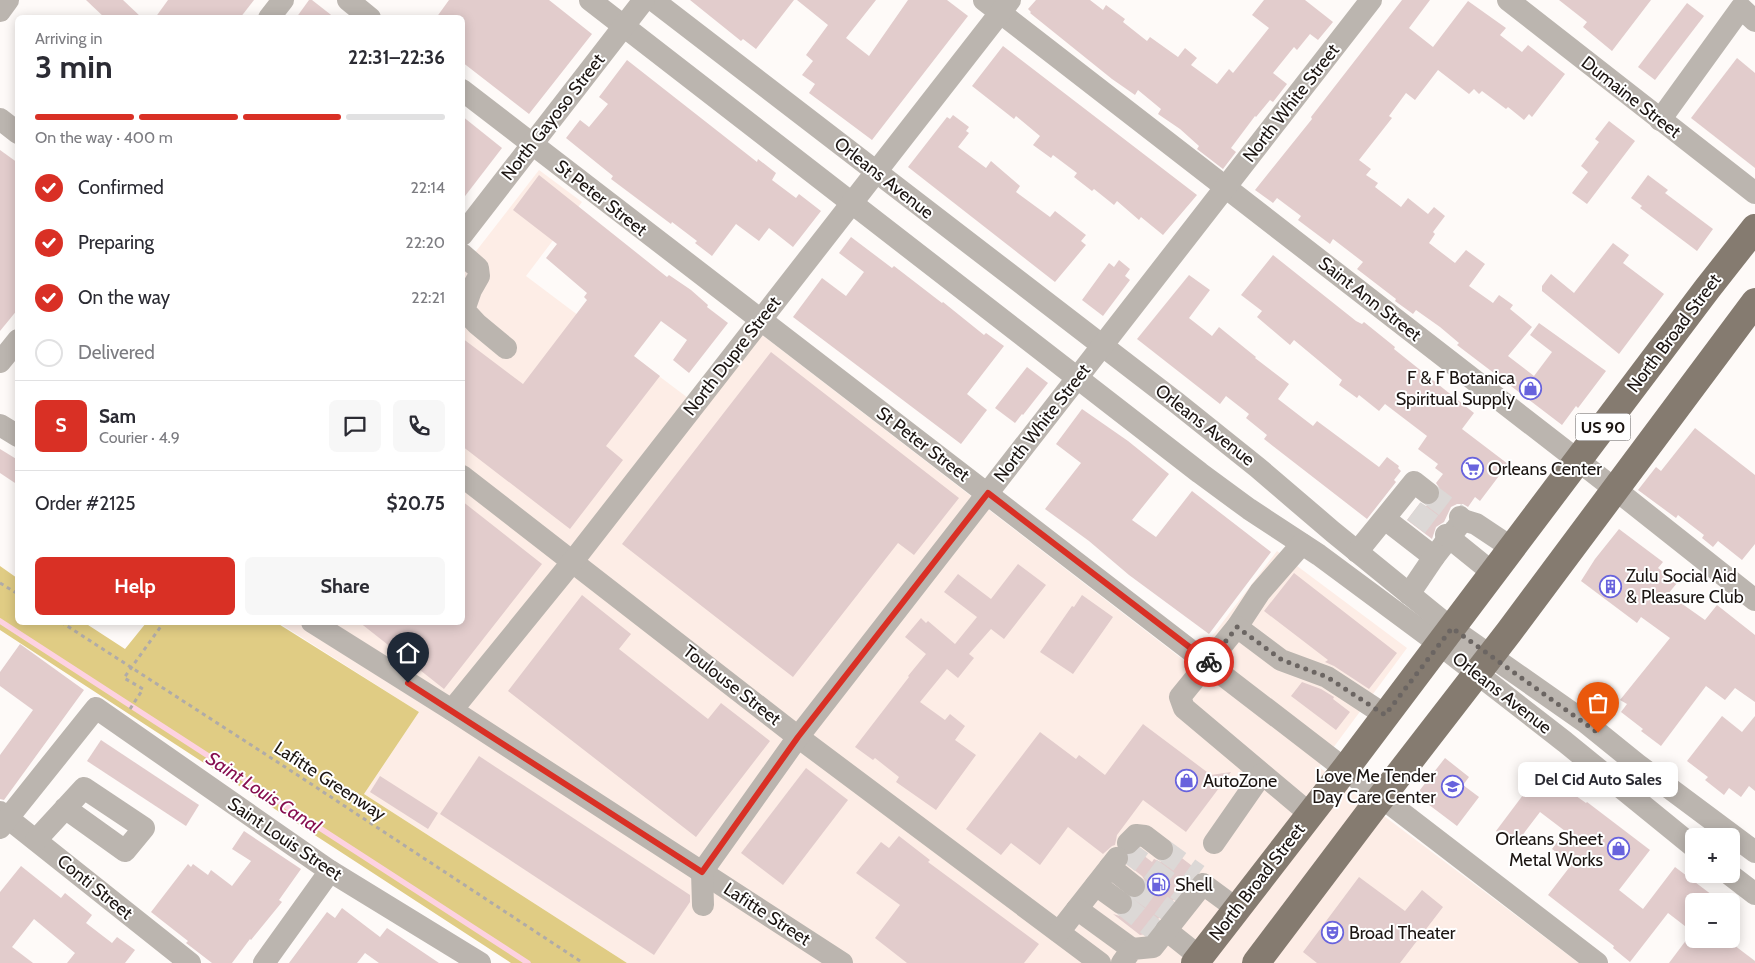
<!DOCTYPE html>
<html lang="en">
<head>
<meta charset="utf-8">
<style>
  body { margin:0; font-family:Cabin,sans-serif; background:#f7f7f7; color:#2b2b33; height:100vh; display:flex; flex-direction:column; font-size:19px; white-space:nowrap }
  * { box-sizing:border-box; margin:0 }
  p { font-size:16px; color:#7c7c81 }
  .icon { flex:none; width:28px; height:28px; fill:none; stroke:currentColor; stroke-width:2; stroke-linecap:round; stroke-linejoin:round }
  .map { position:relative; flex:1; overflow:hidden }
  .drawer { position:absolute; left:15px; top:15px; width:450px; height:610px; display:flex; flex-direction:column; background:#fff; border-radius:8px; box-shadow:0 2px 12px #0003 }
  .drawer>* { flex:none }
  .controls { position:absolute; left:1685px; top:828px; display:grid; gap:10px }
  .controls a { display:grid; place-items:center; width:55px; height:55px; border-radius:8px; background:#fff; box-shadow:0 2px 12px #0003; font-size:25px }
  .pin { position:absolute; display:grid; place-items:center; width:42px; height:42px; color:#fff; margin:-51px -21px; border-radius:50% 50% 50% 0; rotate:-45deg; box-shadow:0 0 5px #0007 }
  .pin .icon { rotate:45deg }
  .courier { position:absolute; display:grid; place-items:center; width:50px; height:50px; margin:-25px; border:4px solid #d93025; border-radius:50%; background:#fff; color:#222; box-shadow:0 1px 6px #0007 }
  .bubble { position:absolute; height:35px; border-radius:8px; background:#fff; box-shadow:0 2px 12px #0003; font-size:16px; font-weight:700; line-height:35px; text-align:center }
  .overview em { font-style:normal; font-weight:700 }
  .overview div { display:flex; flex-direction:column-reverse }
  .overview { display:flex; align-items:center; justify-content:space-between; height:85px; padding:0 20px }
  h1 { font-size:32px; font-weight:700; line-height:38px }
  .bar { display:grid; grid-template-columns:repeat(4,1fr); gap:8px 5px; align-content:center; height:60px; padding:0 20px }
  .bar i { height:6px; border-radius:4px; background:#e1e1e2 }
  .bar .on { background:#d93025 }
  .bar p { grid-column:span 4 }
  .line { display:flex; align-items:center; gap:12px; padding:0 20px; border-top:1px solid #e1e1e2 }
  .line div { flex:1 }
  .round { display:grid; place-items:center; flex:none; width:52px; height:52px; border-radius:8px; background:#f7f7f7 }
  ol { padding:0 20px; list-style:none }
  li { display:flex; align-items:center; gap:15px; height:55px }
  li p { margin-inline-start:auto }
  li .icon { padding:5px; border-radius:50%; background:#d93025; color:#fff; stroke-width:4 }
  li:last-child { color:#7c7c81 }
  li i { width:28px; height:28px; border:2px solid #e1e1e2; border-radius:50% }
  .action { display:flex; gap:10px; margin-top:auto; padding:10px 20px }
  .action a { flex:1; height:58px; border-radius:8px; background:#d93025; color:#fff; font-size:20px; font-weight:700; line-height:58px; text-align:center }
  .action a+a { background:#f7f7f7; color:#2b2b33 }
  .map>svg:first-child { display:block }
</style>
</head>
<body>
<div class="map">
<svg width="1755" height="963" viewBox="0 0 1755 963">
  <rect width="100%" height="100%" fill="#fefaf8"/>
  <path fill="#fdede6" d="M539,170L582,202L526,276L704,410L761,334L1190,665L1277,551L1407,648L1319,767L1579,963H627L364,794L419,712L279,623L462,622L463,268Z"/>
  <path fill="#e0cc84" d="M0,566L17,578L18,622L85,623L125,649L146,623H277L419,712L364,794L627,963H511L0,630Z"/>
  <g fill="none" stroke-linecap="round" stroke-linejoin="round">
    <path stroke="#fdd2e1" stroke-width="5.5" d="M0,621L528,963"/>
  </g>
  <g fill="#e2cccc">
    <path d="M86,0H123L142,18H105Z"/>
    <path d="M168,0H254L240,18H155Z"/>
    <path d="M309,0H312L335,18H296Z"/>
    <path d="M449,0H549L592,34L529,114L462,62V18H436Z"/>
    <path d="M690,0H794L756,49L743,39L741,41Z"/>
    <path d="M797,0H876L846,38L869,56L908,0H947L968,16L872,140L809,93L815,84L802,75L813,61L806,55L828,25Z"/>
    <path d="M1036,0H1090L1103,10L1106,5L1125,19L1123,22L1147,41L1150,37L1178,57L1185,48L1197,58L1191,65L1217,84L1229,69L1233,73L1269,28L1252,15L1264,0H1305L1333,22L1318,40L1310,34L1297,50L1294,47L1273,73L1287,84L1273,102L1270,100L1256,117L1255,116L1231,148L1236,152L1223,169L1197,149L1199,146L1180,129L1158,114L1161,109L1138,90L1135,95L1112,79L1030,13L1031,12L1028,9Z"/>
    <path d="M1402,0H1430L1409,28L1433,47L1468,1L1506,28L1500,35L1522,52L1528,45L1565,74L1532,117L1529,114L1524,120L1508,107L1506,109L1482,91L1479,94L1474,89L1469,94L1438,70L1415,100L1406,93L1389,116L1392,118L1359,160L1371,169L1366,175L1378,183L1375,187L1401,207L1408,198L1428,214L1434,207L1445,216L1433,232L1435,234L1429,243L1455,263L1466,250L1485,264L1469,286L1493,303L1499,295L1513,305L1510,309L1532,327L1508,356L1534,376L1552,352L1530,335L1539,323L1606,371L1578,408L1576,406L1562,425L1457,345L1459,343L1440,327L1416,310L1413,314L1395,301L1396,299L1357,269L1363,262L1333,239L1330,244L1298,220L1301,216L1277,198L1273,203L1255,190L1312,119L1311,117Z"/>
    <path d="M1559,0H1651L1612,51L1583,27L1587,22Z"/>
    <path d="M1687,3L1704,16L1655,80L1638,67Z"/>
    <path d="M1003,46L1197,195L1163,235L1141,217L1139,220L1117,201L1114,205L1094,189L1092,191L1074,177L1077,173L1053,155L1051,158L1033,145L1040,136L1016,116L1014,119L972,86Z"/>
    <path d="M1737,58L1755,73V168L1691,118Z"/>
    <path d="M627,60L757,162L758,159L776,173L772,180L796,198L799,194L821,211L793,247L769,228L759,241L736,224L712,256L695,243L697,241L672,222L671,224L611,179L613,176L566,138L580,120L589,127L608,104L599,97Z"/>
    <path d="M953,115L969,127L966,131L969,133L958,147L986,168L991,161L1020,186L1016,192L1020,195L1050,217L1055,211L1086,235L1081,241L1086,245L1055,282L908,167L947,117L950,119Z"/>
    <path d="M462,116L502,148L462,200Z"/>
    <path d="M1609,121L1635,141L1587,204L1572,193L1588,172L1581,166L1599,142L1595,139Z"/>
    <path d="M0,150L18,163V309L0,331Z"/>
    <path d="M539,175L667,277L669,275L691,290L708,305L707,307L728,323L689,373L673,360L687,340L661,321L634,356L660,376L606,446L623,460L570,529L462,446V338L523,384L587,300L584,297L587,293L546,258L557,244L513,210Z"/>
    <path d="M1648,175L1668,190L1665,193L1713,229L1697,251L1640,208L1642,206L1631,198Z"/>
    <path d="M851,237L892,268L894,266L942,303L943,302L984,335L986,333L1004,346L967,394L987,410L961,444L793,317L822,278L846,296L864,272L839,253Z"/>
    <path d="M1613,243L1629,255L1623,263L1664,294L1619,354L1542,291V286L1551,274L1574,293Z"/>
    <path d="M1273,255L1356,321L1362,324L1364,322L1395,347L1394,349L1474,413L1462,429L1508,464L1480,501L1475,497L1468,507L1463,504H1457L1451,507L1444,522L1436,527L1432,539L1407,520L1420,503L1426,506L1432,505L1438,501L1441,495L1440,489L1436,483L1443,474L1435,468L1438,464L1418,449L1427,436L1385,404L1379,411L1359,395L1357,398L1339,385L1342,380L1294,340L1290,345L1257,317L1262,311L1241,295Z"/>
    <path d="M1119,260L1130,269L1125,276L1130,280L1103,316L1082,300L1109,263L1114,267Z"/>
    <path d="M1189,275L1210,290L1189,318L1212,336L1219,327L1246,349L1256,357L1255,358L1289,384L1278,399L1313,426L1317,421L1379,467L1387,457L1399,466L1398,468L1401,471L1394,480L1396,482L1367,519L1264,439L1267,435L1246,418L1249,414L1226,396L1220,404L1137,339Z"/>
    <path d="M771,352L959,498L914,555L898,543L793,677L622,544Z"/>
    <path d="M1027,367L1048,383L1023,415L1022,414L1015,423L995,408Z"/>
    <path d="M1082,409L1128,441L1169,474L1132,520L1156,537L1192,491L1271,552L1209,634L1129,575L1089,541L1045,509L1081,463L1056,444Z"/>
    <path d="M1695,428L1755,475V544L1742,560L1718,541L1713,547L1702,538L1704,535L1678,515L1676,518L1638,490L1656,467L1661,471Z"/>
    <path d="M0,449L18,460V485L0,473Z"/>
    <path d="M462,501L542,564L444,689L359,622H462Z"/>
    <path d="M1619,529L1663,562L1658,568L1677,583L1668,594L1705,620L1717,605L1755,635V702L1735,688L1725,700L1706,686L1661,746L1641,731L1643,729L1621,712L1627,704L1620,700L1670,638L1641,617L1637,623L1581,581L1595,559Z"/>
    <path d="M1018,564L1046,585L1004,639L991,629L969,654L974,658L958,678L947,669L920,702L945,720L950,714L965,726L955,740L976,755L936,810L896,782L899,777L875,758L873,760L855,747L909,677L908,676L926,654L905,637L921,618L926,623L928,621L955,644L977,617L944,592L958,574L991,599Z"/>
    <path d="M1294,573L1397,653L1369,689L1334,666L1325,662L1328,660L1264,611Z"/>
    <path d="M582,595L631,634L619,649L708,719L721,703L770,741L696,837L508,691Z"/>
    <path d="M1082,595L1113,617L1073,674L1040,652L1072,606L1074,607Z"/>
    <path d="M20,644L84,690L4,800L0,799V755L33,710L0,686V672Z"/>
    <path d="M1302,682L1321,689L1334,697L1333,699L1350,712L1336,730L1291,696Z"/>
    <path d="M1722,716L1742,732L1755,716V791L1749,786L1741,797L1729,788L1724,795L1705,780L1708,777L1687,761Z"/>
    <path d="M1143,724L1211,775L1231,772L1186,832L1143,800L1117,835L1115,845L1112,846L1103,854L1068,827L1040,865L1011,843L1001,855L966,829L1040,732L1076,759L1079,755L1105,775Z"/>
    <path d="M101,740L199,805L186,826L87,761Z"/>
    <path d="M479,756L690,895V902L654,955L440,814Z"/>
    <path d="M1445,758L1469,777L1463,785L1479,797L1457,826L1416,795Z"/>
    <path d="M806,768L848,800L783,885L741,853Z"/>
    <path d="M1541,771L1586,803L1587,802L1650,850L1619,890L1643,909L1675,867L1720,901H1694V933L1668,913L1630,962L1613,948L1614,946L1548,895L1572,864L1552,849L1565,831L1540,812L1515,845L1496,831Z"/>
    <path d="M380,776L438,813L428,829L370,792Z"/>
    <path d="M244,831L301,869L279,900L282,902L251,940L250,939L232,963H212L186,943L188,941L151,912L188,864L191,867L193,864L208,875L211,870L232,886L251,861L232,849Z"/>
    <path d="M899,836L930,860L928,862L1039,944L1024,963H907L875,938L900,905L856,873L881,842L889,848Z"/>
    <path d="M1138,851L1152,862L1154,859L1161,862L1167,861L1172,857L1174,852L1200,872L1193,876L1146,934L1140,935L1113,914L1120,916L1127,915L1132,910L1134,905L1133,899L1139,898L1144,894L1147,888L1146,882L1142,876L1128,865L1130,856Z"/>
    <path d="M21,866L61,898L65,893L92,915L86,923L112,943L117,937L135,950L125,963H67L75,953L34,919L12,947L33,963H0V892Z"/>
    <path d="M1359,877L1405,911L1422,890L1443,907L1400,963H1317L1303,952Z"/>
    <path d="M342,908L380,937L387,928L439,963H379L365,953L357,963H289L327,912L335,918Z"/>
    <path d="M1687,939H1726L1755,961V963H1669Z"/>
  </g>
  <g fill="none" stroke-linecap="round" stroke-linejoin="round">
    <g stroke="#dcd8d6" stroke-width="22" stroke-dasharray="22 11" stroke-linecap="butt">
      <path d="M1428,493L1460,517"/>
      <path d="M1414,511L1446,535"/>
      <path d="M1124,849L1191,899"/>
      <path d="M1162,849L1198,875"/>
      <path d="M1134,886L1170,912"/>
      <path d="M1121,903L1156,931"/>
    </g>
    <g stroke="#b0aba8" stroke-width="3" stroke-dasharray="4 4" stroke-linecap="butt">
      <path d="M0,583L18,594"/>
      <path d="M61,622L299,776L583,963"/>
      <path d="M130,709L143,689L124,678L164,622"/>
    </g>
    <g stroke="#bbb5af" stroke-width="22">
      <path d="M348,0L370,18"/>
      <path d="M590,0L1200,473L1249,509L1319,555L1439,644L1565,742L1694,847"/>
      <path d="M653,0L1177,403L1257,467L1333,532L1451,628L1585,722L1637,764L1755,852"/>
      <path d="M984,0L1616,490L1755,600"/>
      <path d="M1508,0L1755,193"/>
      <path d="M0,11L8,0"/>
      <path d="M269,18L283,0"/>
      <path d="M462,90C839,383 1220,670 1597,963"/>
      <path d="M0,119L18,133"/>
      <path d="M1660,120L1741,8L1755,21"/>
      <path d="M462,235L644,0"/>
      <path d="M462,254L478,268L479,276L471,290L464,310L477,324L506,348"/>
      <path d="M0,362L18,340"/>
      <path d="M0,425L18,436"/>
      <path d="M462,476L798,737L1100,963"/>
      <path d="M1385,519L1434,557L1463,520L1460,517"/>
      <path d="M1463,520L1476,524L1512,548"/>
      <path d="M1446,535L1493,573"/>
      <path d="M1302,544L1260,592L1237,627L1180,697L1184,708L1310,814"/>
      <path d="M1357,552L1414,482L1428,493"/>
      <path d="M1409,594L1434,557"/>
      <path d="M312,622L452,710L842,963"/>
      <path d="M1237,627L1281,660L1327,677L1385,715"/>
      <path d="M452,710L573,561L1010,0"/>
      <path d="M0,812L190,963"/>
      <path d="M0,828L96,708L330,871L480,963"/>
      <path d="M36,840L84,788L144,828L125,851L65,808"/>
      <path d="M1128,843L1136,835L1145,836L1162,849"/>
      <path d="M1214,843L1262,774"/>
      <path d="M1110,867L1134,886"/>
      <path d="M1729,874L1755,894"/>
      <path d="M1096,885L1121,903"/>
      <path d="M703,905L702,872L798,737L1371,0"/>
      <path d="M1077,909L1117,858"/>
      <path d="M1166,930L1200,957"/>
      <path d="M1059,932L1077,909L1132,949"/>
      <path d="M264,963L330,871"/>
      <path d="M1122,963L1132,949L1153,947L1203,884L1237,909"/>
    </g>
    <g stroke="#857b70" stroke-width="28">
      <path d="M1195,963L1346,768L1707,289L1755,228"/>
      <path d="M1256,963L1373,808L1509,632L1755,302"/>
    </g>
  </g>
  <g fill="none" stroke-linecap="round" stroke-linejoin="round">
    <path stroke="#6b6562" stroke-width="5" stroke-dasharray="0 9" d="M1209,662L1237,627L1282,660L1327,677L1385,715L1452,628L1598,733"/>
    <path stroke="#d93025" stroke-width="6" d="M408,683L702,872L798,737L988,493L1209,662"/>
  </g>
  <defs>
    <symbol id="shop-ring" viewBox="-11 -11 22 22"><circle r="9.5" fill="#fff" stroke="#6863dd" stroke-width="1.5"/><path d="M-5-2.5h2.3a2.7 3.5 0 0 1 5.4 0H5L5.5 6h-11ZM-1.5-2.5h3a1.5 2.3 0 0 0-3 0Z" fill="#6863dd"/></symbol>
    <symbol id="supermarket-ring" viewBox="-11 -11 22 22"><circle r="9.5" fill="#fff" stroke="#6863dd" stroke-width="1.5"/><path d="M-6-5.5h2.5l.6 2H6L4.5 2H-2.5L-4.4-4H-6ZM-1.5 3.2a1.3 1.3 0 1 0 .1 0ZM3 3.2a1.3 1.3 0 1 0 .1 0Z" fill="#6863dd"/></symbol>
    <symbol id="building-ring" viewBox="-11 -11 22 22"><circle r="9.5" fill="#fff" stroke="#6863dd" stroke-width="1.5"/><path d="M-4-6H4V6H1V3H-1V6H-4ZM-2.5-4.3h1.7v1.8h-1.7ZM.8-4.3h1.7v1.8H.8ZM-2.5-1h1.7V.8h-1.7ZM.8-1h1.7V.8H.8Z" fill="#6863dd"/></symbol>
    <symbol id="school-ring" viewBox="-11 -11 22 22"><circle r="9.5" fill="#fff" stroke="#6863dd" stroke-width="1.5"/><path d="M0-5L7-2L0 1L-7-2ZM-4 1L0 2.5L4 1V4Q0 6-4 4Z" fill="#6863dd"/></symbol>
    <symbol id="fuel-ring" viewBox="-11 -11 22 22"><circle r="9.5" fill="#fff" stroke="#6863dd" stroke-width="1.5"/><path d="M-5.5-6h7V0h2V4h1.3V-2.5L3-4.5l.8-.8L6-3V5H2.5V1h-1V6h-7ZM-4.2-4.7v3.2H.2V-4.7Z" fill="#6863dd"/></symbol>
    <symbol id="theatre-ring" viewBox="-11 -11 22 22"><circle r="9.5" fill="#fff" stroke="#6863dd" stroke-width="1.5"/><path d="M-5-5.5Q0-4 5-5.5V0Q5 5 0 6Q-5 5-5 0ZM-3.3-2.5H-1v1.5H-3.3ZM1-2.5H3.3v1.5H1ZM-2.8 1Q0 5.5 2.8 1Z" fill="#6863dd"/></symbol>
  </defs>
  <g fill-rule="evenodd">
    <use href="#shop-ring" x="1518" y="376" width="25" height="25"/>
    <use href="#supermarket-ring" x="1460" y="456" width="25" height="25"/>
    <use href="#building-ring" x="1598" y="574" width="25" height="25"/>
    <use href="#shop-ring" x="1174" y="768" width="25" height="25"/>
    <use href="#school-ring" x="1440" y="774" width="25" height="25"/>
    <use href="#shop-ring" x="1606" y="836" width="25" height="25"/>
    <use href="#fuel-ring" x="1146" y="872" width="25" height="25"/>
    <use href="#theatre-ring" x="1320" y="920" width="25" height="25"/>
  </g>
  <g text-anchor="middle" stroke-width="4" stroke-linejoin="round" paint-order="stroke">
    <rect fill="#fff" stroke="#605b59" stroke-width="1" x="1575.5" y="413.5" width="55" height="27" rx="4"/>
    <g font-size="16" font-weight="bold" fill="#1c1512">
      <text x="1603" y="433">US 90</text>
    </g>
    <g font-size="18" fill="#1c1512" stroke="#fff">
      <text transform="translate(1631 97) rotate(38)" y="6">Dumaine Street</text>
      <text transform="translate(1291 103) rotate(-52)" y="6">North White Street</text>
      <text transform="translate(553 117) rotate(-52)" y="6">North Gayoso Street</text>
      <text transform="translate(884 178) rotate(38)" y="6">Orleans Avenue</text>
      <text transform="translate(601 198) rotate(38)" y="6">St Peter Street</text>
      <text transform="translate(1370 299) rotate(38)" y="6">Saint Ann Street</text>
      <text transform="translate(1674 333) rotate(-53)" y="6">North Broad Street</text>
      <text transform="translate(732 356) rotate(-52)" y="6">North Dupre Street</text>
      <text transform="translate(1042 423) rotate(-52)" y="6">North White Street</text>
      <text transform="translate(1205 425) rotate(38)" y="6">Orleans Avenue</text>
      <text transform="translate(923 444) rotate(37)" y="6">St Peter Street</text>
      <text transform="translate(732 685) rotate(38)" y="6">Toulouse Street</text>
      <text transform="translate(1502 693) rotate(38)" y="6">Orleans Avenue</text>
      <text transform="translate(330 781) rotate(33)" y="6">Lafitte Greenway</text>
      <text transform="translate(285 839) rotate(34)" y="6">Saint Louis Street</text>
      <text transform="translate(1257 882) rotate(-52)" y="6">North Broad Street</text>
      <text transform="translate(95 887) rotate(39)" y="6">Conti Street</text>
      <text transform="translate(767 914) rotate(33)" y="6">Lafitte Street</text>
    </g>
    <g font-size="18" fill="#1c1512" stroke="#fff" text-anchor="start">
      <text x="1515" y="384" text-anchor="end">F &amp; F Botanica<tspan x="1515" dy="21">Spiritual Supply</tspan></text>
      <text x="1488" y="475">Orleans Center</text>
      <text x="1626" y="582">Zulu Social Aid<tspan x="1626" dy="21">&amp; Pleasure Club</tspan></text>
      <text x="1436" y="782" text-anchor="end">Love Me Tender<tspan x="1436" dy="21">Day Care Center</tspan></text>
      <text x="1203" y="787">AutoZone</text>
      <text x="1603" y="845" text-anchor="end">Orleans Sheet<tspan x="1603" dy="21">Metal Works</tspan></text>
      <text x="1175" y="891">Shell</text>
      <text x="1349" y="939">Broad Theater</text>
    </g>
    <g font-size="19" font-style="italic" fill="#870f50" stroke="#fff">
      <text transform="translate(264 792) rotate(33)" y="7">Saint Louis Canal</text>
    </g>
  </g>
</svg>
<div class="controls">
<a>+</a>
<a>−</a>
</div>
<div class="pin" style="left:1598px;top:733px;background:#ea580c"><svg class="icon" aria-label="bag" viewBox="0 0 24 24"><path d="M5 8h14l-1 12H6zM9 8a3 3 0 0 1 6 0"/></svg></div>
<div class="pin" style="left:408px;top:683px;background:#1f2937"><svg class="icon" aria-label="home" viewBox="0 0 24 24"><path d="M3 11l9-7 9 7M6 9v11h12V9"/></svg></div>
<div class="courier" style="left:1209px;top:662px"><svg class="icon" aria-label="bike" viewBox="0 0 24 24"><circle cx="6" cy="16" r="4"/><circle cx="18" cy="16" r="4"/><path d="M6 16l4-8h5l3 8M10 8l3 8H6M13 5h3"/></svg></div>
<div class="bubble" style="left:1518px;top:762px;width:160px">Del Cid Auto Sales</div>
<section class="drawer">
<div class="overview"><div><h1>3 min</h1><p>Arriving in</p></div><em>22:31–22:36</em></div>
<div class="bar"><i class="on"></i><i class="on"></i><i class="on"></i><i></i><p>On the way · 400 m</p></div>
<ol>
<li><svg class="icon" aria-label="check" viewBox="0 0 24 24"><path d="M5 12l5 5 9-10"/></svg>Confirmed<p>22:14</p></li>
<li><svg class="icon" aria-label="check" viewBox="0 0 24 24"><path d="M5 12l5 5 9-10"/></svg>Preparing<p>22:20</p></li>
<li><svg class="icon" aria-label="check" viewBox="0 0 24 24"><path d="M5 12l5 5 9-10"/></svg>On the way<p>22:21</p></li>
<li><i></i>Delivered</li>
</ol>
<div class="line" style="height:90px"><b class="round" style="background:#d93025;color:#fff">S</b><div><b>Sam</b><p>Courier · 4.9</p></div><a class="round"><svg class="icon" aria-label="chat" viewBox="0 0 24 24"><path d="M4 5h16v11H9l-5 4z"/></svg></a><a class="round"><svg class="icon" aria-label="phone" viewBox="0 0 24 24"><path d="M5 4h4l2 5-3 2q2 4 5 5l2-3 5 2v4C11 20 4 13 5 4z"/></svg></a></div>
<div class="line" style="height:65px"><div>Order #2125</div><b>$20.75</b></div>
<div class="action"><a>Help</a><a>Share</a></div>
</section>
</div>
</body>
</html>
